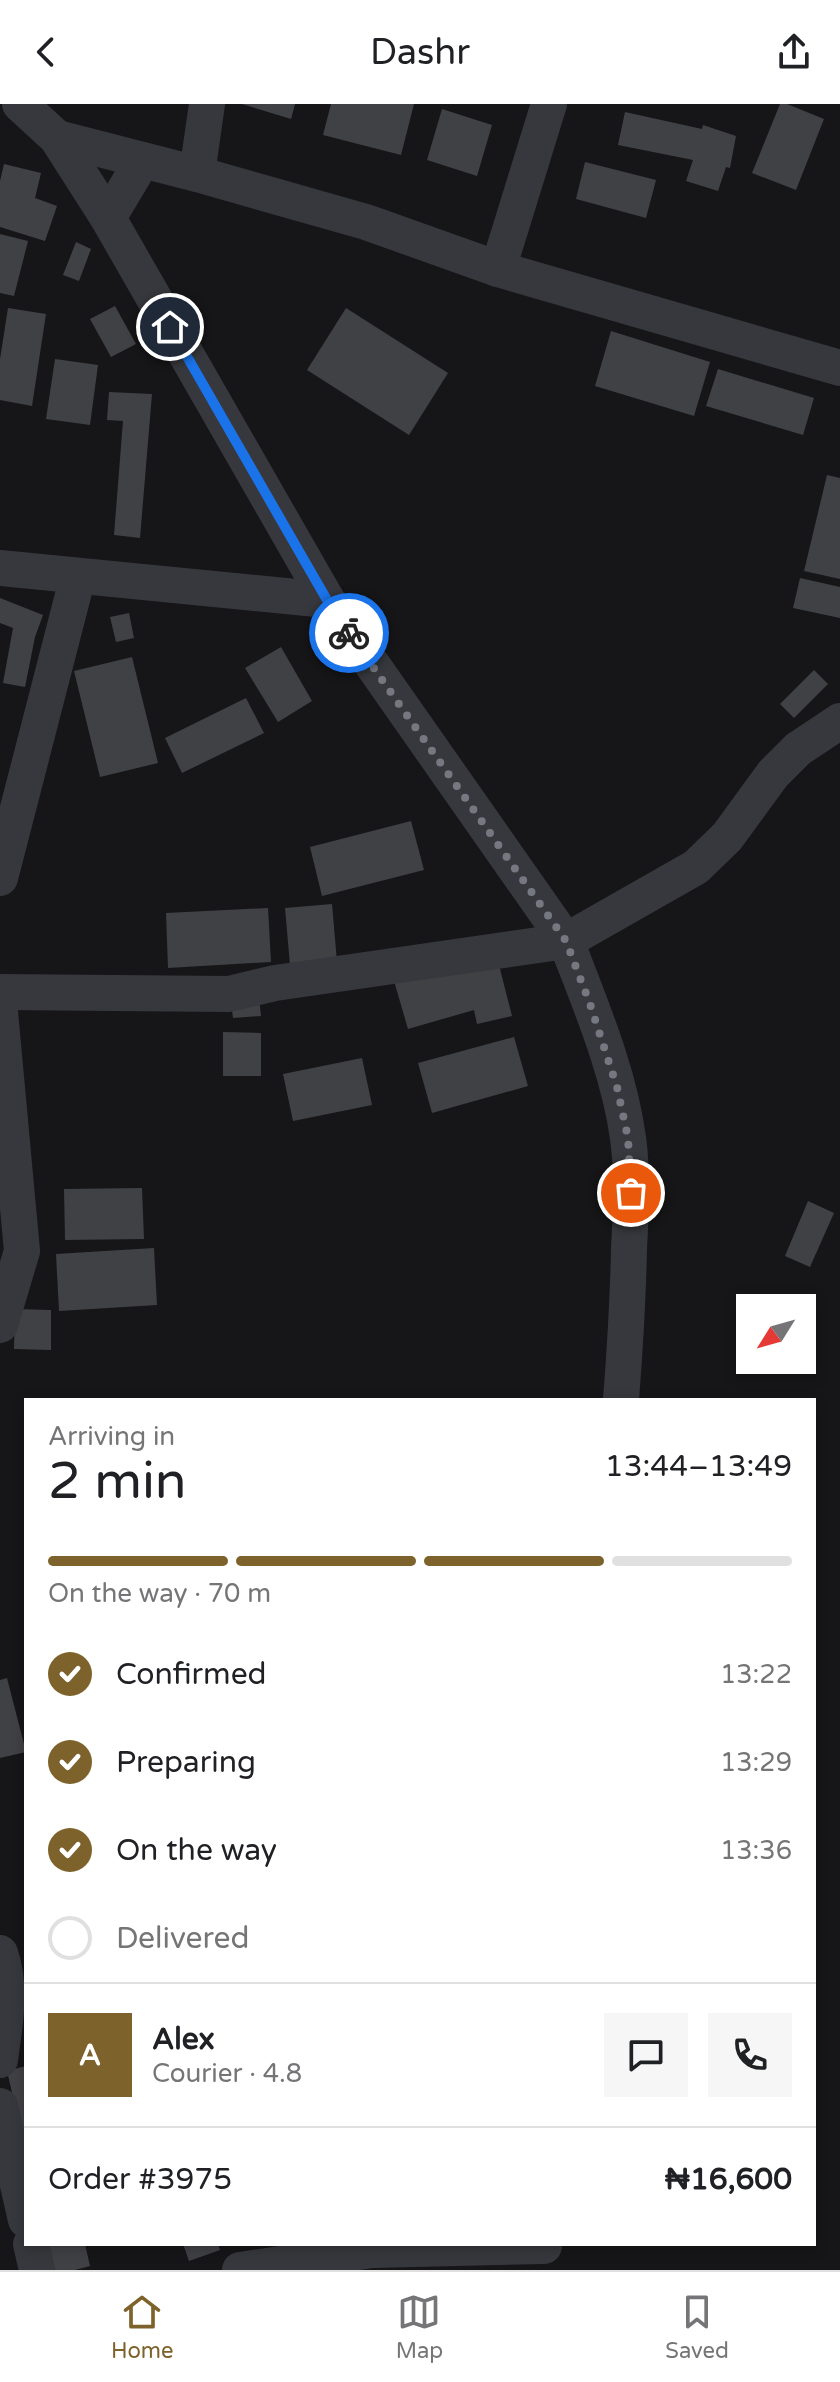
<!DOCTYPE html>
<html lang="en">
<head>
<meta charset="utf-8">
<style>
  body { margin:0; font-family:"Varela Round",sans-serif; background:#f6f6f6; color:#202124; height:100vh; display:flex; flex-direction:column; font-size:30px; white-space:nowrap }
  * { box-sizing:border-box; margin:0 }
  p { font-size:26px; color:#757577 }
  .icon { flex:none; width:44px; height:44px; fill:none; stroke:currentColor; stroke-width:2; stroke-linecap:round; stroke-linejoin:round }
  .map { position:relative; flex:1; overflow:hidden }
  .side { position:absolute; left:24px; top:1294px; width:792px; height:848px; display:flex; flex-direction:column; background:#fff; border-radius:0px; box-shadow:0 4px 12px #0003 }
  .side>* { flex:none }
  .needle { width:52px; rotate:233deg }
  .controls { position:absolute; left:736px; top:1190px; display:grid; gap:16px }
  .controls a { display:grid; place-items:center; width:80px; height:80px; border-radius:0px; background:#fff; box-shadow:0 4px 12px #0003; font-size:40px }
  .pin { position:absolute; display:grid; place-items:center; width:68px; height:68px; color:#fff; margin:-34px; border:4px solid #fff; border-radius:50%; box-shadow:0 2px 8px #0007 }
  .courier { position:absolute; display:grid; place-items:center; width:80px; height:80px; margin:-40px; border:6px solid #1a73e8; border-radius:50%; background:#fff; color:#222; box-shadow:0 2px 10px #0007 }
  .overview em { font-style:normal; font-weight:600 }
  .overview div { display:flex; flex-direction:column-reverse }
  .overview { display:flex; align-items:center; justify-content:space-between; height:136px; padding:0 24px }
  h1 { font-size:52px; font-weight:600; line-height:60px }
  .bar { display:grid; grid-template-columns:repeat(4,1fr); gap:12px 8px; align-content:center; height:96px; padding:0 24px }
  .bar i { height:10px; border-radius:6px; background:#e0e0e0 }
  .bar .active { background:#7e622b }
  .bar p { grid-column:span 4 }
  .line { display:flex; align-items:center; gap:20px; padding:0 24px; border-top:2px solid #e0e0e0 }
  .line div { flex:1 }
  .round { display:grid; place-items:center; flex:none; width:84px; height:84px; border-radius:0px; background:#f6f6f6 }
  ol { padding:0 24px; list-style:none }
  li { display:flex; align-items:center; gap:24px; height:88px }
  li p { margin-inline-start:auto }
  li .icon { padding:8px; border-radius:50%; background:#7e622b; color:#fff; stroke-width:4 }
  li:last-child { color:#757577 }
  li i { width:44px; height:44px; border:4px solid #e0e0e0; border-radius:50% }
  header { display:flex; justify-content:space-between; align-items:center; height:104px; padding:0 24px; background:#fff; font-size:36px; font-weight:600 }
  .tab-bar { display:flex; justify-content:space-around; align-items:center; height:112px; border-top:2px solid #e0e0e0; background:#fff; font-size:22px; color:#757577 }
  .tab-bar a { display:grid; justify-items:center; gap:4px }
  .tab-bar .active { color:#7e622b }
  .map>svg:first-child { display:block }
</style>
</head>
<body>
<header><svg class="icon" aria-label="back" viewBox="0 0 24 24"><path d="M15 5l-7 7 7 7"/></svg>Dashr<svg class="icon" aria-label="share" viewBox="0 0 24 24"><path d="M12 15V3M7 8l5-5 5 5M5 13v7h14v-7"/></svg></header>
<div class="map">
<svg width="840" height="2166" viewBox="0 0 840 2166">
  <rect width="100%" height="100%" fill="#161618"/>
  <g fill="#404145">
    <path d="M242,0H295L291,15Z"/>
    <path d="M331,0H414L401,51L323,31Z"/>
    <path d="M780,0H787L824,15L796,86L752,69Z"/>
    <path d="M442,5L492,21L477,72L427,56Z"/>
    <path d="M625,8L702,25L703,21L736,32L730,64L726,63L718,87L686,77L693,56L618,41Z"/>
    <path d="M585,58L656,76L646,114L576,95Z"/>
    <path d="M4,60L41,69L35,94L57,102L45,137L0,123V77Z"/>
    <path d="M0,130L28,137L14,192L0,189Z"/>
    <path d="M76,138L91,145L79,177L63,171Z"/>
    <path d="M115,202L136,240L111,253L90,215Z"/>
    <path d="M8,204L46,210L32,302L0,296V255Z"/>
    <path d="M346,204L448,269L409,331L307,266Z"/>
    <path d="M611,227L710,258L694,312L595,282Z"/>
    <path d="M55,255L98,261L90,321L46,315Z"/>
    <path d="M718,265L814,294L803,331L706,302Z"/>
    <path d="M109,288L152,290L140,434L114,431L123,317L107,316Z"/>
    <path d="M827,371L840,374V475L804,467Z"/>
    <path d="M800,474L840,483V514L793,504Z"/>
    <path d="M0,494L43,511L35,533L25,583L3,579L13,524L0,519Z"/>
    <path d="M129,509L134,534L116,538L110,513Z"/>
    <path d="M281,543L312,597L278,618L245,564Z"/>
    <path d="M132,553L158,659L100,673L74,567Z"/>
    <path d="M814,566L828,580L794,614L780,600Z"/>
    <path d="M246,594L264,629L182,669L165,634Z"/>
    <path d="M411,717L424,766L322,792L310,743Z"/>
    <path d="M332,800L337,858L290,861L285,804Z"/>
    <path d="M268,804L271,858L168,864L166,809Z"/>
    <path d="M496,849L512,912L477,920L474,906L408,925L394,877Z"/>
    <path d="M259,894L261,912L233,914L231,897Z"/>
    <path d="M223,928L261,929V972H223Z"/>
    <path d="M514,933L528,982L432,1009L418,959Z"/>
    <path d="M362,954L372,1001L293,1017L283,970Z"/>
    <path d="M142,1084L144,1135L65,1136L64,1085Z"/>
    <path d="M808,1097L834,1109L810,1163L785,1152Z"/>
    <path d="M154,1144L157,1201L59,1207L56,1150Z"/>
    <path d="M15,1205L51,1206V1246L14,1245Z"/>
    <path d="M7,1574L26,1648L0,1654V1576Z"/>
    <path d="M26,1962V2031L22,2032L7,1967Z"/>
    <path d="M49,2140H85L90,2162L75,2166H55Z"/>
    <path d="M183,2140H218L220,2146L189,2157Z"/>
  </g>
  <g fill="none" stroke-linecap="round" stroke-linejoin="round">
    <g stroke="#37383d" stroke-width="36">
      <path d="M20,0L57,34L108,114L327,496L566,837C590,900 619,967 628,1034C633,1070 631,1108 629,1144C628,1195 625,1245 621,1296"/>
      <path d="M57,34L197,70L366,118L498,165L840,264"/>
      <path d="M197,70L207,0"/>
      <path d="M108,114L142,57"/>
      <path d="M498,165L549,0"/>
      <path d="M0,464L327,496"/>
      <path d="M0,774L78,472"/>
      <path d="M0,888L229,890L275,879L566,837L696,763L727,733L773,670L798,645L840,617"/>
      <path d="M0,908L22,1147L0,1221"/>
      <path d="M0,1849C12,1885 5,1918 0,1956"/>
      <path d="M0,2002L26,2116"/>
      <path d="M31,2140L37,2166"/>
      <path d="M240,2166L372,2146L544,2142"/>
    </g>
  </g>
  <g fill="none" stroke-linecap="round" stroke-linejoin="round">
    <path stroke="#757880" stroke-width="8" stroke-dasharray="0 14.4" d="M349,529L566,837L590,900L617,983L628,1034L631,1089"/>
    <path stroke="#1a73e8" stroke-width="10" d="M170,223L327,496L349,529"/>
  </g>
</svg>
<div class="controls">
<a><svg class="needle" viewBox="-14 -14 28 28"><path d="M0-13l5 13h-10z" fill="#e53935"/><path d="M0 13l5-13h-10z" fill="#757577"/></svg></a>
</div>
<div class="pin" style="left:631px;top:1089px;background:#ea580c"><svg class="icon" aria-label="bag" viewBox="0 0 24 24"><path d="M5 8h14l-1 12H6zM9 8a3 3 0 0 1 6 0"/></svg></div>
<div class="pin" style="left:170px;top:223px;background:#1f2937"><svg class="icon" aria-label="home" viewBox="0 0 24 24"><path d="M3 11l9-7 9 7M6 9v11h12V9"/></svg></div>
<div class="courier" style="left:349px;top:529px"><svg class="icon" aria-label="bike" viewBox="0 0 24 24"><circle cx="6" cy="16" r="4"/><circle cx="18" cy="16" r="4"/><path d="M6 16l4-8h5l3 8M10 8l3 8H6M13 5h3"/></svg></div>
<section class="side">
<div class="overview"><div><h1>2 min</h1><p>Arriving in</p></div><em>13:44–13:49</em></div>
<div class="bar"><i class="active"></i><i class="active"></i><i class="active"></i><i></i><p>On the way · 70 m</p></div>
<ol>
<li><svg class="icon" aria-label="check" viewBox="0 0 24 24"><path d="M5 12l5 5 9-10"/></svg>Confirmed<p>13:22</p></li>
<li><svg class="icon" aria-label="check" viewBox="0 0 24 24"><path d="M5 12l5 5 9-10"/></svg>Preparing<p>13:29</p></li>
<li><svg class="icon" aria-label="check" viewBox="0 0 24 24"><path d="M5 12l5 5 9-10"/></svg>On the way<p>13:36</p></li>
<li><i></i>Delivered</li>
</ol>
<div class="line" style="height:144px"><b class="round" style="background:#7e622b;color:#fff">A</b><div><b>Alex</b><p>Courier · 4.8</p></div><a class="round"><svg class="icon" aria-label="chat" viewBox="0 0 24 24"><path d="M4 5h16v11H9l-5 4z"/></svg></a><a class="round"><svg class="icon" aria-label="phone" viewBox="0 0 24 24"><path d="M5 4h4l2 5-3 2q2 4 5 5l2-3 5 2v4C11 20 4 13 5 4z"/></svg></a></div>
<div class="line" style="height:104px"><div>Order #3975</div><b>₦16,600</b></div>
</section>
</div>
<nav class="tab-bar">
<a class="active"><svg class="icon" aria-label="home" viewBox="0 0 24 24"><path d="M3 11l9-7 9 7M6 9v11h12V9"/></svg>Home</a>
<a><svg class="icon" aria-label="map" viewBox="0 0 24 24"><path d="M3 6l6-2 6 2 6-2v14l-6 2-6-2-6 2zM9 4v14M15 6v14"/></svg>Map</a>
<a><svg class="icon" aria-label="saved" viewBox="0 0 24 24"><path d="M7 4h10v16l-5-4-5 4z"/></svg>Saved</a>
</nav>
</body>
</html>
